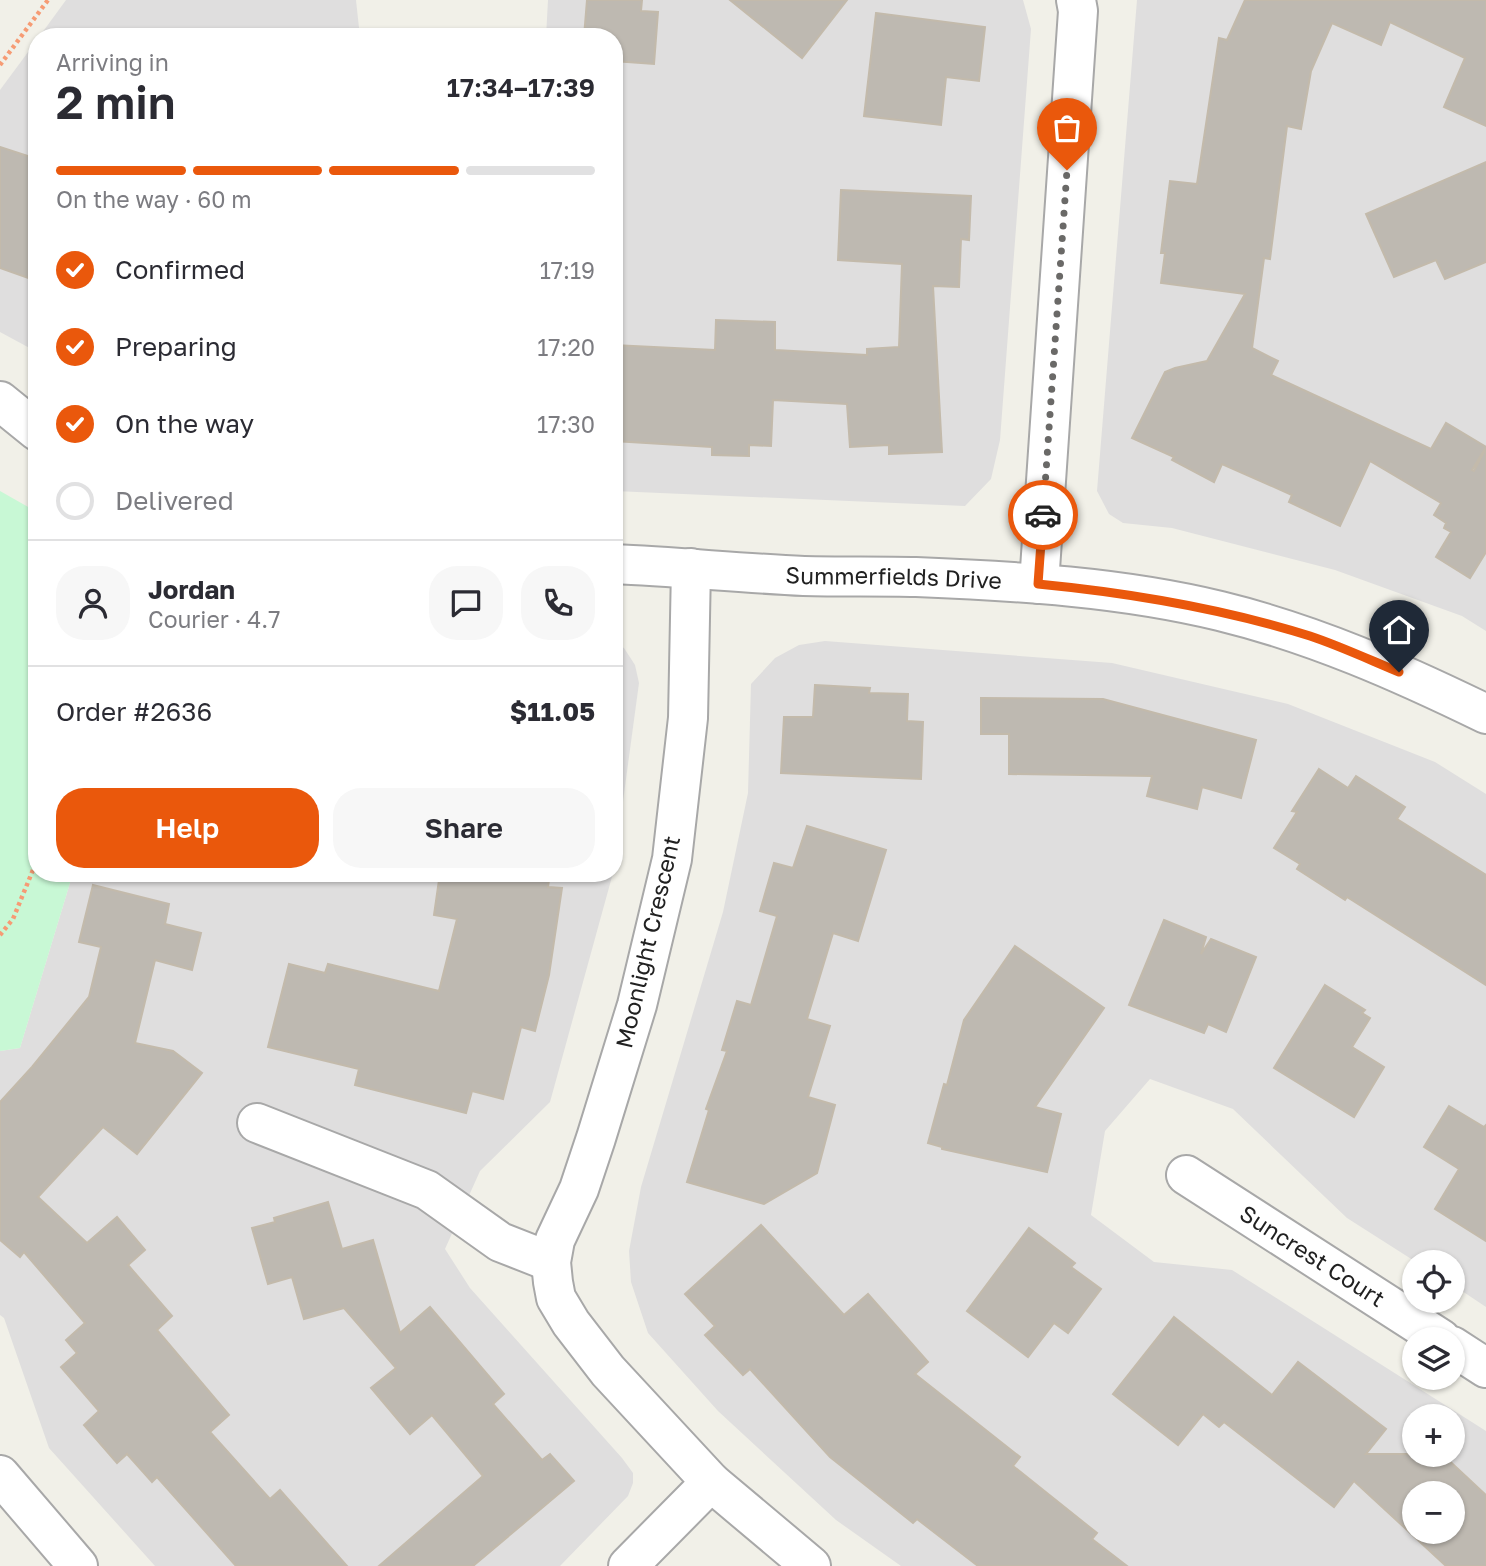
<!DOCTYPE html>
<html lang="en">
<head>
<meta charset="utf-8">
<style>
  body { margin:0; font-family:"Golos Text",sans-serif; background:#f7f7f7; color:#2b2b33; height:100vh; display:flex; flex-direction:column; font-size:26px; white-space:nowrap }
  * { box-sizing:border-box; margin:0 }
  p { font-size:23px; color:#7c7c81 }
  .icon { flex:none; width:38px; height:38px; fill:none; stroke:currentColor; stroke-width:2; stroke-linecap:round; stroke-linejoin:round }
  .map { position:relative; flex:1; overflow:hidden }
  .drawer { position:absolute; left:28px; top:28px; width:595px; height:854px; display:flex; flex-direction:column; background:#fff; border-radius:28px; box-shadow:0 2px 5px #0004 }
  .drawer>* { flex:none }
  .tools { position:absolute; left:1402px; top:1250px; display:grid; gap:14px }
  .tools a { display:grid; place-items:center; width:63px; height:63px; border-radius:50%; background:#fff; box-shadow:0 2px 5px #0004; font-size:35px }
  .pin { position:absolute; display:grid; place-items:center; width:60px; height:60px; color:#fff; margin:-72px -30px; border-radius:50% 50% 50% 0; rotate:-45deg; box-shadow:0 0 7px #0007 }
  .pin .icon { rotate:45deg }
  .courier { position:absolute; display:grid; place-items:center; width:70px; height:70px; margin:-35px; border:5px solid #ea580c; border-radius:50%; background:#fff; color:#222; box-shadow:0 2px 9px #0007 }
  .head em { font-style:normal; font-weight:600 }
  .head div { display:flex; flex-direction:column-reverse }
  .head { display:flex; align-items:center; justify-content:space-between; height:119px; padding:0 28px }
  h1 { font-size:46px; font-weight:600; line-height:52px }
  .bar { display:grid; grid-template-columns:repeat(4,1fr); gap:10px 7px; align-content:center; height:84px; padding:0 28px }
  .bar i { height:9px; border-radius:5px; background:#e1e1e2 }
  .bar .active { background:#ea580c }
  .bar p { grid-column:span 4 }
  .line { display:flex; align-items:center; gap:18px; padding:0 28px; border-top:2px solid #e1e1e2 }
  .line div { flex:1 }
  .round { display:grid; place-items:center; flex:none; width:74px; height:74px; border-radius:28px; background:#f7f7f7 }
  ol { padding:0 28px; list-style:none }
  li { display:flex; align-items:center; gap:21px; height:77px }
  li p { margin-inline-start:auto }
  li .icon { padding:7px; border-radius:50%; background:#ea580c; color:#fff; stroke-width:4 }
  li:last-child { color:#7c7c81 }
  li i { width:38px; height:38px; border:4px solid #e1e1e2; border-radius:50% }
  .cta { display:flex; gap:14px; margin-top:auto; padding:14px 28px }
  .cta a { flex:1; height:80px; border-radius:28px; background:#ea580c; color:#fff; font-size:28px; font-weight:600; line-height:80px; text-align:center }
  .cta a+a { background:#f7f7f7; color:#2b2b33 }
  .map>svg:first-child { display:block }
</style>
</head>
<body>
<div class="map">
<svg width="1486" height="1566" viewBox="0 0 1486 1566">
  <rect width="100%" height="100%" fill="#f1f0e8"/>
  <g fill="#dfdede" fill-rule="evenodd">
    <path d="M66,0H356L360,37H39Z"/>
    <path d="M548,0H1023L1031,29L1000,440L991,479L965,506L614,491V37H546Z"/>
    <path d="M1137,0H1486V631L1462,616L1335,570L1172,528L1123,523L1109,514L1097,491Z"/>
    <path d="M37,40V352L0,332V90Z"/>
    <path d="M825,641L1112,663L1288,704L1435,762L1486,794V1307L1453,1285L1452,1262H1416L1347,1218L1233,1109L1150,1079L1105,1131L1091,1215L1154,1262L1232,1270L1486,1431V1566H901L836,1520L718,1411L648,1333L631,1282L629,1251L641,1187L723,912L748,793L751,684L775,658L799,645ZM1414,1416H1452V1454H1414ZM1414,1493H1452V1531H1414Z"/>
    <path d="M614,643L624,648L635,665L639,683L614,868Z"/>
    <path d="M73,873H613L550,1102L480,1171L445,1249L470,1288L622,1458L633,1473V1483L628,1496L560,1566H155L49,1448L4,1318L0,1315V1051L20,1048Z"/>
  </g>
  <path fill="#c8f8d5" d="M0,491L37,512V873H73L20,1048L0,1051Z"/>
  <g fill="#beb9b1" stroke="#c3baab" stroke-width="2" fill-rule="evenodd">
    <path d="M587,0H642L641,11L658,12L654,64L614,61V37H584Z"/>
    <path d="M730,0H847L802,58Z"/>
    <path d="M1245,0H1486V126L1444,107L1465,58L1390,22L1381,45L1332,23L1311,71L1301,129L1287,126L1270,259L1264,258L1252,348L1278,361L1271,375L1431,449L1446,423L1486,447L1472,470L1474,471L1486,448V552L1470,578L1436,557L1451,532L1444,528L1446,523L1434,515L1441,503L1370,461L1340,526L1289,502L1292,495L1222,464L1214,482L1172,460L1174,457L1132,438L1165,372L1175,368L1207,361L1245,294L1161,283L1165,253H1161L1170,181L1197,184L1219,38L1227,40Z"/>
    <path d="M876,13L985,27L979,81L946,77L941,125L864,116Z"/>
    <path d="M0,147L37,159V281L0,268Z"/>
    <path d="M1486,162V262L1445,279L1436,260L1394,277L1366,214Z"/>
    <path d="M841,190L971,196L969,240L961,239L959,287L933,286L942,452L889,454V445L850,447L847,404L773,400L771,446L749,445V456L712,455V447L614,441V345L715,350L716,320L775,322V350L867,355V349L899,347L902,264L838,260Z"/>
    <path d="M815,685L870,688L869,693L908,694L907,721L923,722L921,779L781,773L784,717H813Z"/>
    <path d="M981,698L1103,699L1256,740L1241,798L1202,787L1197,809L1147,796L1152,776L1009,774V734H981Z"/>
    <path d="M1319,769L1348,788L1356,776L1405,807L1397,819L1486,875V985L1347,897L1345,900L1297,869L1300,864L1274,848L1297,812L1292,811Z"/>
    <path d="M807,826L886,850L858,941L833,933L807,1019L830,1026L808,1097L835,1105L817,1173L764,1204L687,1182L709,1110L706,1109L727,1051L722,1050L737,1001L751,1005L777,916L760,911L774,863L793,868Z"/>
    <path d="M440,873H550L548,887L562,888L549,975L535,1031L521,1027L503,1099L472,1091L466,1113L355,1085L359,1069L268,1047L289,964L325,973L328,964L439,991L457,919L434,915Z"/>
    <path d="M93,885L169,904L165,924L201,933L192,970L155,960L135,1043L173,1051L202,1073L137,1154L103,1127L38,1197L87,1243L117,1217L145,1250L128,1265L172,1316L157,1330L229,1415L210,1432L270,1499L280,1490L347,1566H236L157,1477L152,1482L127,1454L117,1463L84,1425L99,1411L61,1367L77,1353L66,1340L85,1323L24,1252L20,1257L0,1240V1102L32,1067L89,997L101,947L79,942Z"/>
    <path d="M1164,920L1206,937L1201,954L1211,939L1256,957L1226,1032L1208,1024L1204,1033L1129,1005Z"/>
    <path d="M1015,946L1104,1008L1035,1107L1061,1114L1047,1172L942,1149V1147L928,1143L944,1084L947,1085L964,1020Z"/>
    <path d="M1325,985L1365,1010L1362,1013L1370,1018L1352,1047L1384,1067L1354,1117L1274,1068Z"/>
    <path d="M1449,1106L1484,1127L1486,1125V1241L1435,1209L1459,1169L1424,1147Z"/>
    <path d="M328,1202L342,1249L373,1240L400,1333L430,1307L504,1394L493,1404L542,1460L550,1454L574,1481L473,1566H379L483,1476L432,1415L410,1434L371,1388L396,1368L344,1308L304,1319L292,1277L268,1284L252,1228L275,1222L274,1218Z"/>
    <path d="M761,1225L844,1315L868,1294L928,1362L915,1374L1020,1457L1013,1466L1097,1533L1092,1539L1127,1566H978L917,1519L913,1523L830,1457L750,1369L743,1375L705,1335L715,1326L685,1294Z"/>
    <path d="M1029,1228L1075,1263L1071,1267L1101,1289L1068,1333L1054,1323L1028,1357L967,1311Z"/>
    <path d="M1174,1317L1272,1395L1298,1362L1386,1429L1366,1454H1442L1486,1495V1566H1446L1354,1481L1334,1507L1224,1422L1219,1427L1203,1414L1178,1445L1113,1394ZM1414,1493H1452V1531H1414Z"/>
  </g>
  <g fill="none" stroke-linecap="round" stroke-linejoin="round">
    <defs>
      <g id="minor">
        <path d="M691,568L688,718L672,859L637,1005L596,1138L579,1189L555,1240L551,1262L553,1282L556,1298L571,1323L608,1371L711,1482L811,1566"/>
        <path d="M1039,584L1078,11L1076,0"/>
        <path d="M257,1123L427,1190L500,1242L551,1262"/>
        <path id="s1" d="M1186,1175L1441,1339"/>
        <path d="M1452,1346L1486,1368"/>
        <path d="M0,1475L78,1566"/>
        <path d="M628,1566L711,1482"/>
      </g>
      <g id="tertiary">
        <path d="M0,401L37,431"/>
        <path id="s2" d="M614,564C678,567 741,573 804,576C841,577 879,576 916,577C1017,581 1121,587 1220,611C1314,634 1400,672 1486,714"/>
      </g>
    </defs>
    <use href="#minor" stroke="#a8a8a8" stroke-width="42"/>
    <use href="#tertiary" stroke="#a8a8a8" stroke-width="42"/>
    <g stroke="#f69b74" stroke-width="4.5" stroke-dasharray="3.5 3.5" stroke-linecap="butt">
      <path d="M0,65L48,0"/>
      <path d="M0,935L13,919L37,860"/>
    </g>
    <use href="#minor" stroke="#fff" stroke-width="38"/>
    <use href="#tertiary" stroke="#fff" stroke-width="38"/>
  </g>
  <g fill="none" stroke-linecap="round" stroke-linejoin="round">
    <path stroke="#6a6967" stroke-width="7" stroke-dasharray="0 12.6" d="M1043,515L1067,170"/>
    <path stroke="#ea580c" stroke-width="9" d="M1043,515L1038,584C1131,593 1221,608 1310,636C1340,646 1370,660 1399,672"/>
  </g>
  <g text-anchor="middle" stroke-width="5" stroke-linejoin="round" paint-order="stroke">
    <g font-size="23" fill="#212121" stroke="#fff">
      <text dy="8" stroke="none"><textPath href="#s2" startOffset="280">Summerfields Drive</textPath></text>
      <text transform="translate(648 942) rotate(-77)" y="8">Moonlight Crescent</text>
      <text dy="8" stroke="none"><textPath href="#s1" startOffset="150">Suncrest Court</textPath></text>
    </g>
  </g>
</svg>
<div class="tools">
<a><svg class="icon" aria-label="locate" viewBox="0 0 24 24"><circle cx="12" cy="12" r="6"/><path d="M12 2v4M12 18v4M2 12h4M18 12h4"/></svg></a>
<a><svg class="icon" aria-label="layers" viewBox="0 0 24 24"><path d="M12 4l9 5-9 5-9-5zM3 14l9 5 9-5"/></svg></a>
<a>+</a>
<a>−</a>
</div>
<div class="pin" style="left:1067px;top:170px;background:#ea580c"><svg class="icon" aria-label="bag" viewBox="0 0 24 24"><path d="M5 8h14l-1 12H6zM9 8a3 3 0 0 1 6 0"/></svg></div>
<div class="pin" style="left:1399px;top:672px;background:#1f2937"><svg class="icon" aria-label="home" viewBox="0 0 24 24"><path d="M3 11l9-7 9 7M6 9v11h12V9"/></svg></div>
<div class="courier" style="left:1043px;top:515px"><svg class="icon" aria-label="car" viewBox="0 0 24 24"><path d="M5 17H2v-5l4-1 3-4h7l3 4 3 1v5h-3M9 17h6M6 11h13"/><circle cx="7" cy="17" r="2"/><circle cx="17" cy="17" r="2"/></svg></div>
<section class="drawer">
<div class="head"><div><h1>2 min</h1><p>Arriving in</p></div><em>17:34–17:39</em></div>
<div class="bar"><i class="active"></i><i class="active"></i><i class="active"></i><i></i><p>On the way · 60 m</p></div>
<ol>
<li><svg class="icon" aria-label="check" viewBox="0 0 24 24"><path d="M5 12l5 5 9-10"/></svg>Confirmed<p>17:19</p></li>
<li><svg class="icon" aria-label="check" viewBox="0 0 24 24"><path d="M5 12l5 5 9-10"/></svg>Preparing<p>17:20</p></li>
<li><svg class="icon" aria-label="check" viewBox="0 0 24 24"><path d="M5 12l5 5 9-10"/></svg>On the way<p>17:30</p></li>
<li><i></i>Delivered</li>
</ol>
<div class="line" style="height:126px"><a class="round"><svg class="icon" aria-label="person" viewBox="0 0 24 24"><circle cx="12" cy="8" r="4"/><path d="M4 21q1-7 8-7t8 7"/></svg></a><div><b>Jordan</b><p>Courier · 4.7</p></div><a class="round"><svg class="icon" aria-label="chat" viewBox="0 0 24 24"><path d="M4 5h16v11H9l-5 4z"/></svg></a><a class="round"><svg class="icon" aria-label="phone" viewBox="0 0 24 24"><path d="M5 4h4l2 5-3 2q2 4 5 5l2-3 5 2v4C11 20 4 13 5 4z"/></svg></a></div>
<div class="line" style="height:91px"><div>Order #2636</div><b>$11.05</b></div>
<div class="cta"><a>Help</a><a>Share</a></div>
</section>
</div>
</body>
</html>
